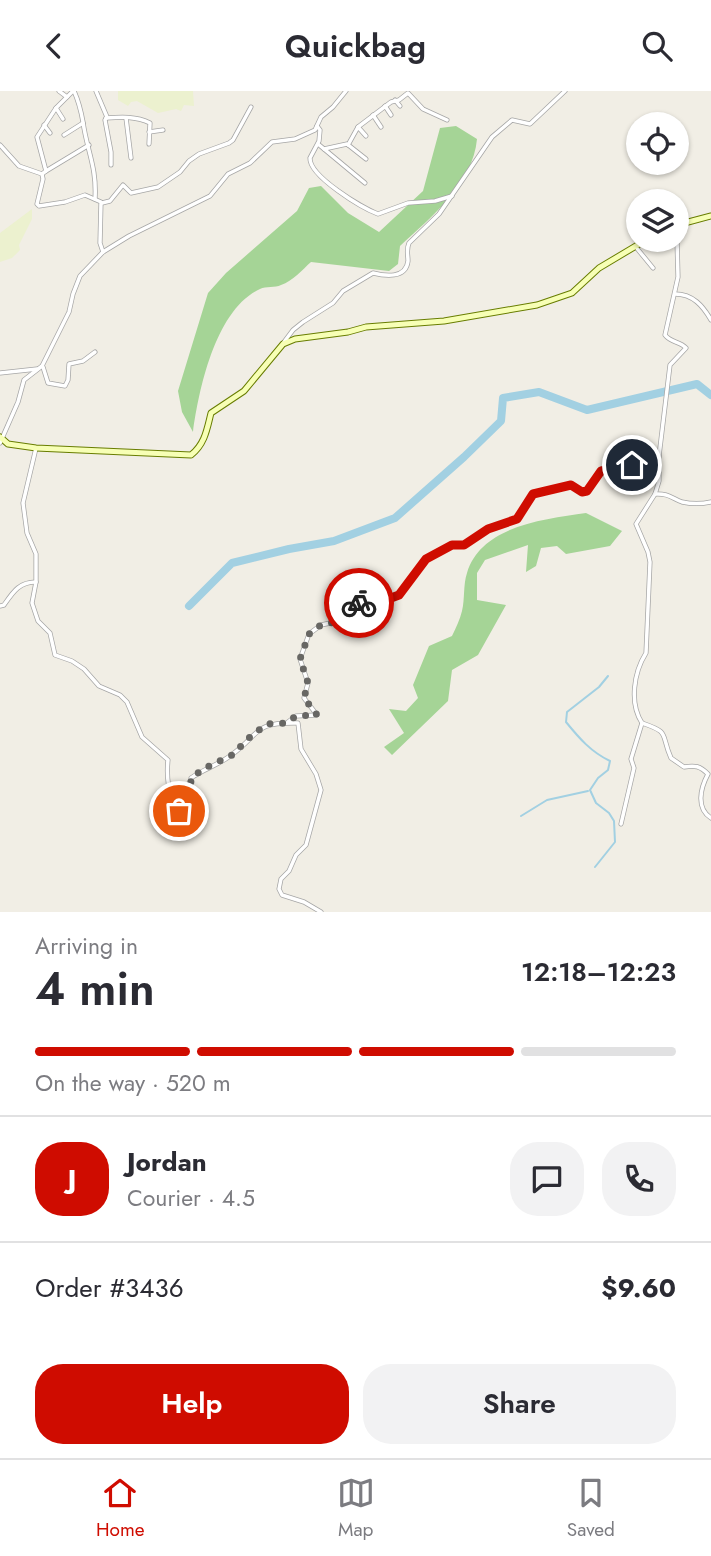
<!DOCTYPE html>
<html lang="en">
<head>
<meta charset="utf-8">
<style>
  body { margin:0; font-family:Jost,sans-serif; background:#f2f2f3; color:#2b2b33; height:100vh; display:flex; flex-direction:column; font-size:26px; white-space:nowrap }
  * { box-sizing:border-box; margin:0 }
  p { font-size:23px; color:#7c7c81 }
  .icon { flex:none; width:38px; height:38px; fill:none; stroke:currentColor; stroke-width:2; stroke-linecap:round; stroke-linejoin:round }
  .map { position:relative; height:821px; overflow:hidden }
  .drawer { display:flex; flex-direction:column; background:#fff; flex:1 }
  .drawer>* { flex:none }
  .fabs { position:absolute; left:626px; top:21px; display:grid; gap:14px }
  .fabs a { display:grid; place-items:center; width:63px; height:63px; border-radius:50%; background:#fff; box-shadow:0 2px 5px #0004; font-size:35px }
  .pin { position:absolute; display:grid; place-items:center; width:60px; height:60px; color:#fff; margin:-30px; border:4px solid #fff; border-radius:50%; box-shadow:0 2px 7px #0007 }
  .courier { position:absolute; display:grid; place-items:center; width:70px; height:70px; margin:-35px; border:5px solid #cf0c00; border-radius:50%; background:#fff; color:#222; box-shadow:0 2px 9px #0007 }
  .summary em { font-style:normal; font-weight:600 }
  .summary div { display:flex; flex-direction:column-reverse }
  .summary { display:flex; align-items:center; justify-content:space-between; height:119px; padding:0 35px }
  h1 { font-size:46px; font-weight:600; line-height:52px }
  .bar { display:grid; grid-template-columns:repeat(4,1fr); gap:10px 7px; align-content:center; height:84px; padding:0 35px }
  .bar i { height:9px; border-radius:5px; background:#e1e1e2 }
  .bar .active { background:#cf0c00 }
  .bar p { grid-column:span 4 }
  .line { display:flex; align-items:center; gap:18px; padding:0 35px; border-top:2px solid #e1e1e2 }
  .line div { flex:1 }
  .round { display:grid; place-items:center; flex:none; width:74px; height:74px; border-radius:28px; background:#f2f2f3 }
  .button { display:flex; gap:14px; margin-top:auto; padding:14px 35px }
  .button a { flex:1; height:80px; border-radius:28px; background:#cf0c00; color:#fff; font-size:28px; font-weight:600; line-height:80px; text-align:center }
  .button a+a { background:#f2f2f3; color:#2b2b33 }
  header { display:flex; justify-content:space-between; align-items:center; height:91px; padding:0 35px; background:#fff; font-size:32px; font-weight:600 }
  .tab-bar { display:flex; justify-content:space-around; align-items:center; height:98px; border-top:2px solid #e1e1e2; background:#fff; font-size:19px; color:#7c7c81 }
  .tab-bar a { display:grid; justify-items:center; gap:4px }
  .tab-bar .active { color:#cf0c00 }
  .map>svg:first-child { display:block }
</style>
</head>
<body>
<header><svg class="icon" aria-label="back" viewBox="0 0 24 24"><path d="M15 5l-7 7 7 7"/></svg>Quickbag<svg class="icon" aria-label="search" viewBox="0 0 24 24"><circle cx="10" cy="10" r="6"/><path d="M15 15l6 6"/></svg></header>
<div class="map">
<svg width="711" height="821" viewBox="0 0 711 821">
  <rect width="100%" height="100%" fill="#f1eee5"/>
  <g fill="#ecf1cf">
    <path d="M118,0H193L194,15L184,14L181,20L176,18L158,22L137,10L131,11L128,15L118,9Z"/>
    <path d="M32,118V128L19,154L20,159L12,167L0,171V142Z"/>
  </g>
  <g fill="#a5d496">
    <path d="M456,35L477,48C473,93 431,126 400,155L398,173L389,180L311,171C302,179 293,190 281,194C275,197 266,195 260,198C216,218 199,297 193,341L182,321L178,300L208,202L226,182L297,120L309,97L321,95L348,122L379,141L423,100L440,37Z"/>
    <path d="M586,422L622,440L610,455L566,463L557,455L541,457L536,475L526,481L528,454L485,469L477,482V509L506,514L478,564L452,579L448,610L392,664L384,656L404,642L389,618L406,620L418,607L413,594L429,555L452,545C456,537 460,528 462,520C465,508 463,494 467,482C481,435 544,428 586,422Z"/>
  </g>
  <g fill="none" stroke-linecap="round" stroke-linejoin="round">
    <g stroke="#a2d0e2" stroke-width="2">
      <path d="M521,725L547,709L588,700"/>
      <path d="M595,776L615,751L614,730L609,722L596,712L590,699L598,687L608,679L610,670C591,661 579,647 566,631L567,621L599,596L608,585"/>
    </g>
    <path stroke="#a2d0e2" stroke-width="8" d="M189,515L232,472L289,458L334,450L395,427L464,366L501,330L503,307L539,301L587,319L697,293L711,304"/>
    <defs>
      <g id="street">
        <path d="M59,0L67,6"/>
        <path d="M74,0C79,11 81,20 83,31C87,60 97,76 95,108"/>
        <path d="M96,0L107,26L105,29L111,61V74"/>
        <path d="M395,9L400,15"/>
        <path d="M385,15L391,24"/>
        <path d="M56,17L63,28"/>
        <path d="M373,24L381,36"/>
        <path d="M106,27C121,26 136,25 150,32L149,53"/>
        <path d="M126,27L131,67"/>
        <path d="M44,34L50,42"/>
        <path d="M317,35L320,39L319,50L310,67C309,85 362,117 378,123L408,112L435,110L452,105"/>
        <path d="M358,36L391,11L399,9L408,2L423,18L447,29"/>
        <path d="M149,41L163,39"/>
        <path d="M64,44L83,32"/>
        <path d="M318,53L365,92"/>
        <path d="M0,54L19,75L42,83L43,88L37,113L39,115L65,111L85,104L101,111L100,152L103,161"/>
        <path d="M348,54L358,36L366,45"/>
        <path d="M324,58L347,53L366,68"/>
        <path d="M46,80L89,54"/>
        <path d="M42,83L46,80L37,46L56,17L73,0"/>
        <path d="M102,112L110,110L123,94L131,102L158,96L180,81L189,70L199,63L229,52L233,49L251,16"/>
        <path d="M635,155L653,177"/>
        <path d="M675,203C693,203 703,215 711,229"/>
        <path d="M284,251L293,239L303,231L333,212L343,200L373,182C385,185 406,188 408,170C408,163 406,159 409,152L439,123L492,46L512,29L530,33L565,0"/>
        <path d="M43,276L48,292L65,295L68,289L69,273L83,270L95,261"/>
        <path d="M0,282L37,278"/>
        <path d="M0,352L18,311L24,289L42,275L69,221L73,203L80,185L103,161L129,145L210,105L228,83L250,72L272,51L295,48L315,39L321,26L333,16L346,0"/>
        <path d="M36,357L23,412L27,442L36,463V491L32,512L38,530L50,542L55,564L72,570L84,578L99,595L120,604L127,611L142,646L168,669C166,687 169,701 175,718L183,721L188,719L189,715L191,687C204,678 218,674 230,665C262,642 252,631 298,632L301,658L316,683L321,699L306,754L296,764L289,780L281,788L279,798L282,804L304,811L321,821"/>
        <path d="M659,365V390L655,403L636,433L648,461L650,471L646,562C634,581 629,612 642,632C671,642 660,642 671,667L684,676C695,674 700,675 708,683C700,698 696,717 711,727"/>
        <path d="M655,403C667,402 672,407 682,411C691,413 702,413 711,411"/>
        <path d="M0,515L4,514C13,501 19,491 36,491"/>
        <path d="M288,631L296,625L317,624L304,607L308,592L300,568L309,543L321,534L349,528L362,506L392,507L399,504L426,468L452,454H464L488,437L517,428L533,403L571,394L582,401L587,400L601,380L632,374L659,365L670,274L686,257C680,250 671,252 665,244L678,186L677,149L679,145L677,136"/>
        <path d="M621,733L634,677L631,668L642,632"/>
      </g>
      <g id="secondary">
        <path d="M677,134L711,125"/>
        <path d="M0,346L8,353L36,357L191,364C205,353 207,338 211,322L244,300L283,253L295,248L348,241L366,236L444,230L537,214L572,202L599,177L646,149"/>
      </g>
    </defs>
    <use href="#street" stroke="#a6a6a6" stroke-width="5"/>
    <use href="#secondary" stroke="#687d00" stroke-width="7"/>
    <use href="#street" stroke="#fff" stroke-width="3.5"/>
    <use href="#secondary" stroke="#f7ffb5" stroke-width="5"/>
  </g>
  <g fill="none" stroke-linecap="round" stroke-linejoin="round">
    <path stroke="#686764" stroke-width="7" stroke-dasharray="0 12.6" d="M179,720L188,719L190,715L191,687L205,677L232,664L251,645L267,633L286,632L296,625L317,624L304,607L308,592L300,568L309,543L321,534L349,528L359,512"/>
    <path stroke="#cf0c00" stroke-width="9" d="M359,512L362,506L391,507L399,504L426,468L452,454H464L488,438L517,428L533,403L571,394L582,401L587,400L601,380L632,374"/>
  </g>
</svg>
<div class="fabs">
<a><svg class="icon" aria-label="locate" viewBox="0 0 24 24"><circle cx="12" cy="12" r="6"/><path d="M12 2v4M12 18v4M2 12h4M18 12h4"/></svg></a>
<a><svg class="icon" aria-label="layers" viewBox="0 0 24 24"><path d="M12 4l9 5-9 5-9-5zM3 14l9 5 9-5"/></svg></a>
</div>
<div class="pin" style="left:179px;top:720px;background:#ea580c"><svg class="icon" aria-label="bag" viewBox="0 0 24 24"><path d="M5 8h14l-1 12H6zM9 8a3 3 0 0 1 6 0"/></svg></div>
<div class="pin" style="left:632px;top:374px;background:#1f2937"><svg class="icon" aria-label="home" viewBox="0 0 24 24"><path d="M3 11l9-7 9 7M6 9v11h12V9"/></svg></div>
<div class="courier" style="left:359px;top:512px"><svg class="icon" aria-label="bike" viewBox="0 0 24 24"><circle cx="6" cy="16" r="4"/><circle cx="18" cy="16" r="4"/><path d="M6 16l4-8h5l3 8M10 8l3 8H6M13 5h3"/></svg></div>
</div>
<section class="drawer">
<div class="summary"><div><h1>4 min</h1><p>Arriving in</p></div><em>12:18–12:23</em></div>
<div class="bar"><i class="active"></i><i class="active"></i><i class="active"></i><i></i><p>On the way · 520 m</p></div>
<div class="line" style="height:126px"><b class="round" style="background:#cf0c00;color:#fff">J</b><div><b>Jordan</b><p>Courier · 4.5</p></div><a class="round"><svg class="icon" aria-label="chat" viewBox="0 0 24 24"><path d="M4 5h16v11H9l-5 4z"/></svg></a><a class="round"><svg class="icon" aria-label="phone" viewBox="0 0 24 24"><path d="M5 4h4l2 5-3 2q2 4 5 5l2-3 5 2v4C11 20 4 13 5 4z"/></svg></a></div>
<div class="line" style="height:91px"><div>Order #3436</div><b>$9.60</b></div>
<div class="button"><a>Help</a><a>Share</a></div>
</section>
<nav class="tab-bar">
<a class="active"><svg class="icon" aria-label="home" viewBox="0 0 24 24"><path d="M3 11l9-7 9 7M6 9v11h12V9"/></svg>Home</a>
<a><svg class="icon" aria-label="map" viewBox="0 0 24 24"><path d="M3 6l6-2 6 2 6-2v14l-6 2-6-2-6 2zM9 4v14M15 6v14"/></svg>Map</a>
<a><svg class="icon" aria-label="saved" viewBox="0 0 24 24"><path d="M7 4h10v16l-5-4-5 4z"/></svg>Saved</a>
</nav>
</body>
</html>
